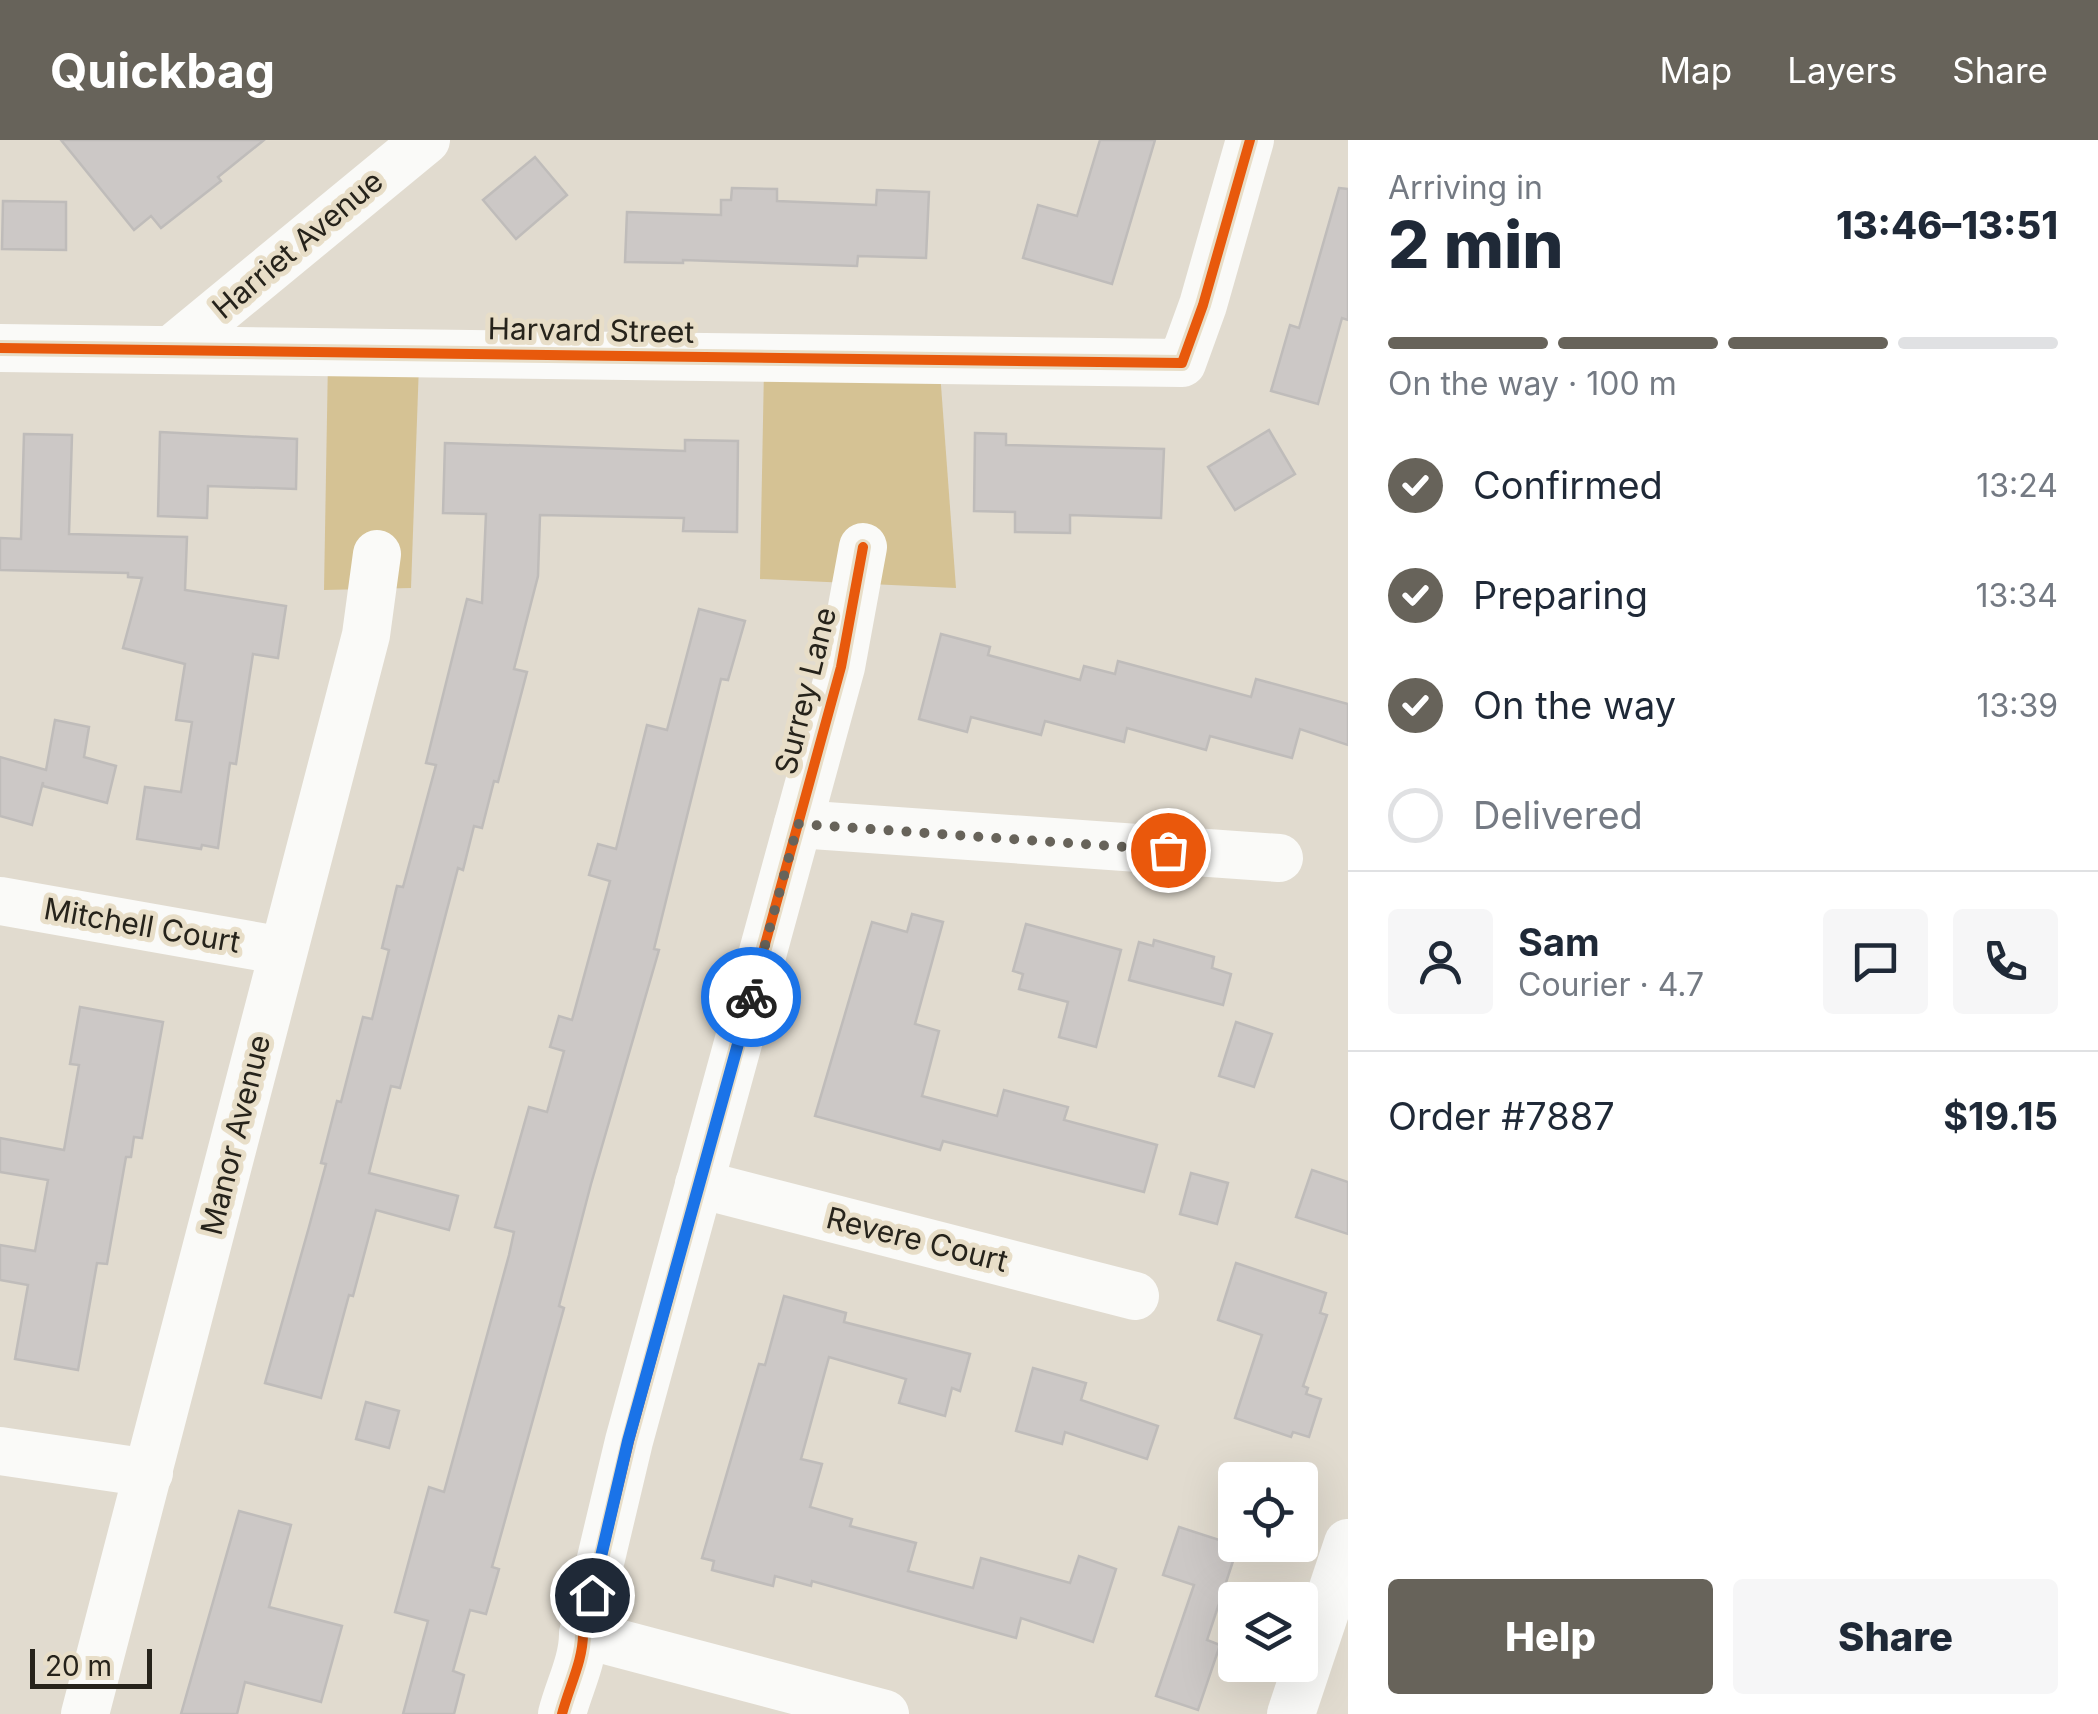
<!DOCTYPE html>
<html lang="en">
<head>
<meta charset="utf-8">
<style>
  body { margin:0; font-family:Inter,sans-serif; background:#f6f6f7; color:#1f2937; height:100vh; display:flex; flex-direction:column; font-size:38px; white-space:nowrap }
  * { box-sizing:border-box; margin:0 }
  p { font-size:32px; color:#747a83 }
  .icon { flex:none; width:55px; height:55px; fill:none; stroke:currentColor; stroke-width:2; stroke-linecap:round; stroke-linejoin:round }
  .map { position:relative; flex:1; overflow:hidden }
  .drawer { display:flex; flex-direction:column; background:#fff; width:750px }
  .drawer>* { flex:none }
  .buttons { position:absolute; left:1218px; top:1322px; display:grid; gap:20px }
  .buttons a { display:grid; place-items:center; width:100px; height:100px; border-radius:10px; background:#fff; box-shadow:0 10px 40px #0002; font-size:50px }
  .scale { position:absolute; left:30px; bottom:25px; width:122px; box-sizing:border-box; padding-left:10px; border:5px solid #26231b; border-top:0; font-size:28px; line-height:35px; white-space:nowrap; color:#26231b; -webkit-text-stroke:8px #e8dec8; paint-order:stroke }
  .pin { position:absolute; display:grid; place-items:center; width:85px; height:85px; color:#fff; margin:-42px; border:5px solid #fff; border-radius:50%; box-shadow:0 2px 10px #0007 }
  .courier { position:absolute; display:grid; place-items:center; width:100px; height:100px; margin:-50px; border:8px solid #1a73e8; border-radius:50%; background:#fff; color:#222; box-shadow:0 2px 12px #0007 }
  .summary em { font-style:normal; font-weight:800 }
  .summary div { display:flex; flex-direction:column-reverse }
  .summary { display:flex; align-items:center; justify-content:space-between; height:170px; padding:0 40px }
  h1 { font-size:65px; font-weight:800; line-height:75px }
  .bar { display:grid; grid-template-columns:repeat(4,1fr); gap:15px 10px; align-content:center; height:120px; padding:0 40px }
  .bar i { height:12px; border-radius:8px; background:#e0e1e3 }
  .bar .selected { background:#67635a }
  .bar p { grid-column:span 4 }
  .line { display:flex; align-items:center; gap:25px; padding:0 40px; border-top:2px solid #e0e1e3 }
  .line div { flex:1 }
  .round { display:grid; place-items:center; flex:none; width:105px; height:105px; border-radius:10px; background:#f6f6f7 }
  ol { padding:0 40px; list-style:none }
  li { display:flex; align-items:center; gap:30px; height:110px }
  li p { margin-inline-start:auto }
  li .icon { padding:10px; border-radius:50%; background:#67635a; color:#fff; stroke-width:4 }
  li:last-child { color:#747a83 }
  li i { width:55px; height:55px; border:5px solid #e0e1e3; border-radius:50% }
  .cta { display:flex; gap:20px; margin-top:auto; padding:20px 40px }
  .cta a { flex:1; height:115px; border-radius:10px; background:#67635a; color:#fff; font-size:40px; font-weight:800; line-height:115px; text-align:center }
  .cta a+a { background:#f6f6f7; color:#1f2937 }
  header { display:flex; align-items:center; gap:60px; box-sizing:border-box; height:140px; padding:0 50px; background:#67635a; color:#fff }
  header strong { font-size:48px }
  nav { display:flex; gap:55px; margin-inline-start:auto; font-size:35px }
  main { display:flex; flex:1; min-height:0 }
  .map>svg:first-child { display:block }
</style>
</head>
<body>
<header>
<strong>Quickbag</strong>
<nav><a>Map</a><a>Layers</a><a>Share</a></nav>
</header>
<main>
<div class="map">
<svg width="1348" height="1574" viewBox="0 0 1348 1574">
  <rect width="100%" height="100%" fill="#e1dbcf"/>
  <g fill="#d5c294">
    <path d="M328,219L419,224L411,448L324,450Z"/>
    <path d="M764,228L940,232L956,448L760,439Z"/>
  </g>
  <g fill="#ccc8c6" stroke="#bfbcba" stroke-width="2.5">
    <path d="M61,0H264L218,37L221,41L161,88L151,76L134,90Z"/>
    <path d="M1100,0H1155L1112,144L1023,118L1038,65L1077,76Z"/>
    <path d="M535,17L567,55L516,99L483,60Z"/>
    <path d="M732,48L777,49V61L876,65L877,50L929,52L926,118L858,116L857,126L683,120V123L625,122L627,72L721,75V60H731Z"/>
    <path d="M1339,48L1348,49V180L1342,178L1318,264L1271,251L1290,185L1299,188Z"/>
    <path d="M3,61L66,62V110L2,109Z"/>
    <path d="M1269,290L1295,334L1235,370L1208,327Z"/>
    <path d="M160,292L297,299L296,349L208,346L207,378L158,376Z"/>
    <path d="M975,293L1006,294V305L1164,309L1161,378L1070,375V393L1015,392V372L974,371Z"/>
    <path d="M24,294L72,295L69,394L187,397L185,450L286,466L278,518L253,514L236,624L230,623L218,708L202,705L201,709L137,699L145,647L181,652L192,582L176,580L185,524L123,508L142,438L128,437V433L0,430V398L21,399Z"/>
    <path d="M685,300L738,301L737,392L683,391L684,378L540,375L538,436L514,529L527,532L498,642L494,641L482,688L474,686L463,730L458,728L400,948L391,946L369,1033L458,1056L449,1090L376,1070L353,1156L349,1155L321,1258L265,1243L309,1087L326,1024L321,1023L337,961L341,962L363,877L372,879L389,810L382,808L397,746L403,747L436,625L426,623L467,459L482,463L486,374L443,373L445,303L685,311Z"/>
    <path d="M699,469L745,481L728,540L721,539L654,809L659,810L591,1044L559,1166L564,1168L492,1427L499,1429L486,1474L470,1470L453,1531L464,1535L454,1574H403L428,1481L395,1472L429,1347L444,1352L509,1115L514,1092L495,1087L529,967L547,972L564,911L550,907L559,876L572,880L610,741L589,735L598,704L616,709L647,585L667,590Z"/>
    <path d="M941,494L990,507L988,515L1080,540L1084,526L1115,534L1118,521L1251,557L1256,539L1348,564V605L1300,589L1292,618L1210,596L1206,610L1127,588L1124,602L1045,581L1041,595L971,577L967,592L919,579Z"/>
    <path d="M55,580L89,587L84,617L116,626L107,663L43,646V642L32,685L0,676V617L46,630Z"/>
    <path d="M912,774L943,782L915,884L939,891L922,956L997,976L1004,950L1068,967L1064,980L1157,1005L1144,1052L943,1001L940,1010L815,976L872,782L907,792Z"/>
    <path d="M1026,784L1121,810L1096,907L1059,897L1068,862L1019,849L1023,834L1013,831Z"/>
    <path d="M1154,800L1214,817L1212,828L1231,834L1223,865L1129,840L1139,802L1153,806Z"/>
    <path d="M80,867L163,882L142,998L134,997L131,1017H126L107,1124L97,1123L78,1230L15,1219L28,1145L0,1140V1105L35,1111L48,1040L0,1032V998L64,1010L79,925L70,924Z"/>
    <path d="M1236,882L1272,894L1254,947L1219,936Z"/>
    <path d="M1312,1030L1348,1042V1094L1296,1077Z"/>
    <path d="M1191,1033L1228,1043L1217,1084L1180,1074Z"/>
    <path d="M1236,1123L1326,1153L1320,1173L1327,1175L1303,1246L1308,1248L1306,1254L1321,1259L1309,1297L1293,1292L1291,1297L1235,1278L1262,1195L1218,1180Z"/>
    <path d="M784,1156L846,1173L844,1182L970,1214L960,1251L952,1248L945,1276L899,1263L906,1239L829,1217L801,1319L822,1324L810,1367L852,1379L850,1386L916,1403L908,1431L973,1448L981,1418L1070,1443L1079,1416L1116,1429L1093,1502L1021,1478L1016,1498L812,1441L811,1446L775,1436L773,1446L712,1430L714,1421L702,1418L759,1224L765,1225Z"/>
    <path d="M1033,1228L1086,1243L1081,1260L1158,1286L1147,1319L1065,1292L1062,1304L1016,1291Z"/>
    <path d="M366,1262L399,1271L389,1308L356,1299Z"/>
    <path d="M239,1371L291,1385L269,1467L342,1486L321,1562L245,1542L237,1574H181Z"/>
    <path d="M1179,1387L1238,1406L1207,1500L1220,1505L1198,1570L1156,1556L1194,1445L1163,1435Z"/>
  </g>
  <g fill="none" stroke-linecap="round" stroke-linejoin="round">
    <g stroke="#fafaf8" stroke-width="48">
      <path d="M0,208L1182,223L1203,165L1250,0"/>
      <path d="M171,210L426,0"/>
      <path d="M798,684L1279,718"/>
      <path d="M0,761L283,811"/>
      <path d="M699,1044L1135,1156"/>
      <path d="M0,1311L149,1333"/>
      <path d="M583,1494L885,1574"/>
      <path d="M85,1574L366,495L377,414"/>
      <path d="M562,1574C569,1547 583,1521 583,1494L629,1301L841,527L863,407"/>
      <path d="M1291,1574L1348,1403"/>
    </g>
    <defs>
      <g id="cycleway">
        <path d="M0,208L1182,223L1203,165L1250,0"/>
        <path d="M562,1574C569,1547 583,1521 583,1494L629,1301L841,527L863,407"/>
      </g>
    </defs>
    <use href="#cycleway" stroke="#e8dec8" stroke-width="16"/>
    <use href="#cycleway" stroke="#e8590c" stroke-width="10"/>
  </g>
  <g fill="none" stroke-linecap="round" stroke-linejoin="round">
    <path stroke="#67635a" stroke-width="10" stroke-dasharray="0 18" d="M751,857L798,684L1168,710"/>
    <path stroke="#1a73e8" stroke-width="12" d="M592,1455L628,1301L751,857"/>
  </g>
  <g text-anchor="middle" stroke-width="10" stroke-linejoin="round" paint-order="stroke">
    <g font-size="30" fill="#26231b" stroke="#e8dec8">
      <text transform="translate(298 105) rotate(-40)" y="10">Harriet Avenue</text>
      <text transform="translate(591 191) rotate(1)" y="10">Harvard Street</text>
      <text transform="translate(806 551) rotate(-76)" y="10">Surrey Lane</text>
      <text transform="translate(142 786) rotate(10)" y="10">Mitchell Court</text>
      <text transform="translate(236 995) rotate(-76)" y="10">Manor Avenue</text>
      <text transform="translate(917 1100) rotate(14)" y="10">Revere Court</text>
    </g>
  </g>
</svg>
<div class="buttons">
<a><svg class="icon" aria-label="locate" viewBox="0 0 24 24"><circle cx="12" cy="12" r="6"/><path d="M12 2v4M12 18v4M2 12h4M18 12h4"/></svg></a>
<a><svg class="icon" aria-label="layers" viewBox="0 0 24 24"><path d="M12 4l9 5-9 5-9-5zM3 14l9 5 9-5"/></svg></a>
</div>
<div class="scale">20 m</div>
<div class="pin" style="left:1168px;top:710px;background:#ea580c"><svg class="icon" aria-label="bag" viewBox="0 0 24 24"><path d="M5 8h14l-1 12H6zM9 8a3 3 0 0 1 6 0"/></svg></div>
<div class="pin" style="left:592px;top:1455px;background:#1f2937"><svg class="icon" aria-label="home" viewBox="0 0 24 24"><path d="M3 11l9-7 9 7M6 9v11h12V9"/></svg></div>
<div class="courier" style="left:751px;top:857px"><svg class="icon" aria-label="bike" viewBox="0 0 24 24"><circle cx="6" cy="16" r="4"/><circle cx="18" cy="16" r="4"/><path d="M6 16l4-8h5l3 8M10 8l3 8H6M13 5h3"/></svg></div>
</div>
<section class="drawer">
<div class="summary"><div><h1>2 min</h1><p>Arriving in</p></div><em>13:46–13:51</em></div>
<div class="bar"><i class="selected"></i><i class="selected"></i><i class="selected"></i><i></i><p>On the way · 100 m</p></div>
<ol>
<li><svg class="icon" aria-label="check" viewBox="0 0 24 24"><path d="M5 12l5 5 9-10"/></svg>Confirmed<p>13:24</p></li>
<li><svg class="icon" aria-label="check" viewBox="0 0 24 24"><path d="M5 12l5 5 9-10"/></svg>Preparing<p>13:34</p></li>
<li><svg class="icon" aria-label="check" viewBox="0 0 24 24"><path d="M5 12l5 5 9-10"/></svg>On the way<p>13:39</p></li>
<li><i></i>Delivered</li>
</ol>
<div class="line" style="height:180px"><a class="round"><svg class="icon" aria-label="person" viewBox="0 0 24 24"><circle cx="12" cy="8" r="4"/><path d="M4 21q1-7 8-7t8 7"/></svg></a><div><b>Sam</b><p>Courier · 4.7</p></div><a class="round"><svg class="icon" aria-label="chat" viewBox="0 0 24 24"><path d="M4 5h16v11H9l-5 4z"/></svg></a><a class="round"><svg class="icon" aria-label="phone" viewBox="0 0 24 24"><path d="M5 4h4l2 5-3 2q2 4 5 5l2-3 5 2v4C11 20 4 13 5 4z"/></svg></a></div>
<div class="line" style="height:130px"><div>Order #7887</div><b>$19.15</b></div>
<div class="cta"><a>Help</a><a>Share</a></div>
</section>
</main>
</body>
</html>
